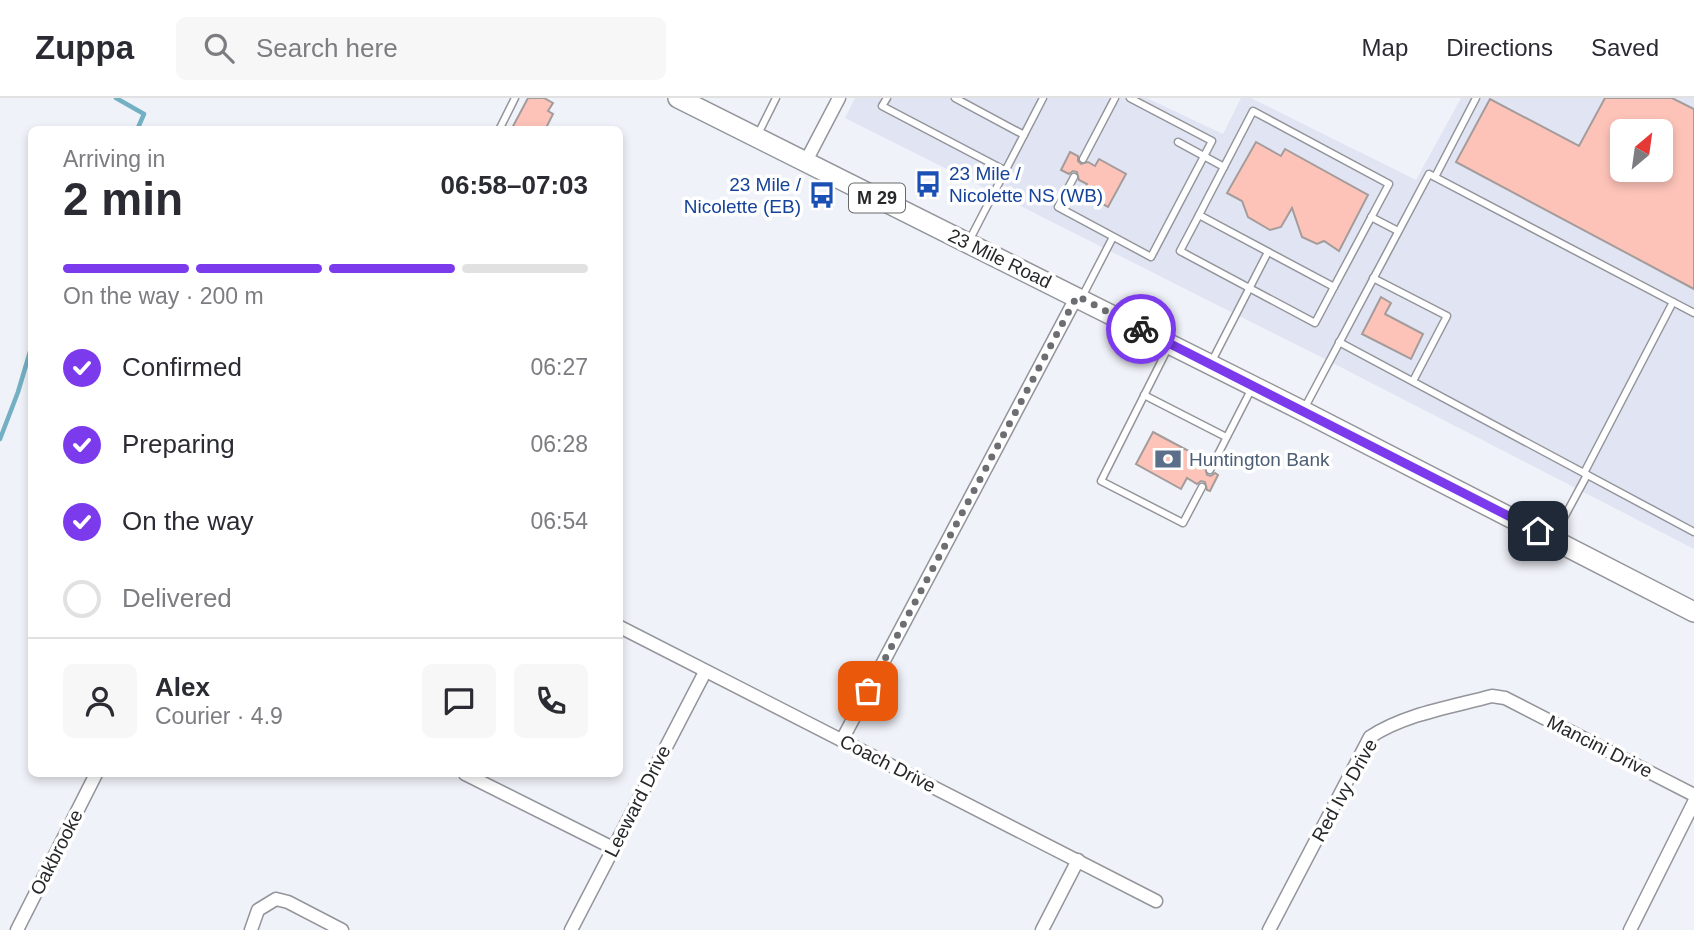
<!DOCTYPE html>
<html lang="en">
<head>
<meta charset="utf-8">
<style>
  body { margin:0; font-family:Arial,sans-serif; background:#f7f7f7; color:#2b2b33; height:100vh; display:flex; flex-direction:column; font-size:26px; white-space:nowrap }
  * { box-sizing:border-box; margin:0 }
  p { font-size:23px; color:#7c7c81 }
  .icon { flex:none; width:38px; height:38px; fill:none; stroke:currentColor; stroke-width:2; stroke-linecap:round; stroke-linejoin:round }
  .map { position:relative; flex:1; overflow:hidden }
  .drawer { position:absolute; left:28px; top:28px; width:595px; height:651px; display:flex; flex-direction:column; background:#fff; border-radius:10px; box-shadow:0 4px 10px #0003 }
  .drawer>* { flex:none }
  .needle { width:46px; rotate:29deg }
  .fabs { position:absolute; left:1610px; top:21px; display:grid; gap:14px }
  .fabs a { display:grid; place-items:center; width:63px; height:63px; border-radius:10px; background:#fff; box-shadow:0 4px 10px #0003; font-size:35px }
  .pin { position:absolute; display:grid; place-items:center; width:60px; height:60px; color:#fff; margin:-30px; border-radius:14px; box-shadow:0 4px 10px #0006 }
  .courier { position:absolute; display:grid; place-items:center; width:70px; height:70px; margin:-35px; border:5px solid #7c3aed; border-radius:50%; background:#fff; color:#222; box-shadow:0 2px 9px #0007 }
  .summary em { font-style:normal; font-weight:600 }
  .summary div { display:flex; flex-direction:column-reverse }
  .summary { display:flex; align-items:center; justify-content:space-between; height:119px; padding:0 35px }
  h1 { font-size:46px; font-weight:600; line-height:52px }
  .bar { display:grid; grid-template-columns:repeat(4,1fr); gap:10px 7px; align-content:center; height:84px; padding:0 35px }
  .bar i { height:9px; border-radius:5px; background:#e1e1e2 }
  .bar .active { background:#7c3aed }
  .bar p { grid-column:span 4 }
  .line { display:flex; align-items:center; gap:18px; padding:0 35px; border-top:2px solid #e1e1e2 }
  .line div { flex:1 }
  .round { display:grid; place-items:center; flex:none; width:74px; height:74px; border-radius:10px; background:#f7f7f7 }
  ol { padding:0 35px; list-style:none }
  li { display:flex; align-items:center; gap:21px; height:77px }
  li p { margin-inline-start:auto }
  li .icon { padding:7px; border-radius:50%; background:#7c3aed; color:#fff; stroke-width:4 }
  li:last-child { color:#7c7c81 }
  li i { width:38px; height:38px; border:4px solid #e1e1e2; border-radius:50% }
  header { display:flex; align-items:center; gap:42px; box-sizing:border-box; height:98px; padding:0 35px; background:#fff; border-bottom:2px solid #e1e1e2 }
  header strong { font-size:33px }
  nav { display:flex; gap:38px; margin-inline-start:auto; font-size:24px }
  .search { width:490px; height:63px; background:#f7f7f7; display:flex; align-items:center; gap:18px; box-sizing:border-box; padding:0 24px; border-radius:10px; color:#7c7c81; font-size:26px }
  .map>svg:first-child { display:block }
</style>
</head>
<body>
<header>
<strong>Zuppa</strong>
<div class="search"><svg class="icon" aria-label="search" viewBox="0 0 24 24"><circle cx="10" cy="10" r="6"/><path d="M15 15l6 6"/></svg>Search here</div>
<nav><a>Map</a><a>Directions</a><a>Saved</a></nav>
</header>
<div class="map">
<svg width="1694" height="832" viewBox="0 0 1694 832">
  <rect width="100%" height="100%" fill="#f0f2f9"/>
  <path fill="#e1e5f3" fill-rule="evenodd" d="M855,0H1147L1223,36L1241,0H1251L1416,82L1461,0H1694V451L1319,258L845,20ZM1622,33H1661V72H1622Z"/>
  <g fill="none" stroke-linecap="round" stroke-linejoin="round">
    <g stroke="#74b0c4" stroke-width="4.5">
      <path d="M116,0L144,16L137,32"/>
      <path d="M0,341L18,294L32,247"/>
    </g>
  </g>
  <g fill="#fdc3b9" stroke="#a49c9b" stroke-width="2" fill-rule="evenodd">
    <path d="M528,0H544L553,5L548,13L553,16L545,32H511Z"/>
    <path d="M1605,0H1672L1694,11V191L1456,64L1490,1L1579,48ZM1622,33H1661V72H1622Z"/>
    <path d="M1256,44L1281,58L1285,51L1368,97L1339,153L1324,143L1317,146L1302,139L1292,110L1281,129L1270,132L1248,119L1242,103L1227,95Z"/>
    <path d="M1070,54L1078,58V63L1081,66L1088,64L1095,68L1099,61L1126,76L1108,109L1082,95L1087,86L1079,82L1077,74L1073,73L1069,76L1061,72Z"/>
    <path d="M1381,199L1391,205L1385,216L1423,236L1411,261L1362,236Z"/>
    <path d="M1153,334L1198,358L1195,364L1205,369L1207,377L1211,378L1215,375L1218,377L1210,393L1207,392L1205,384L1201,383L1197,386L1187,380L1181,391L1136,366Z"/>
  </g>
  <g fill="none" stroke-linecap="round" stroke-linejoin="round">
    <defs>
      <g id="lane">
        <path d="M887,0L882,8L1006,73"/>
        <path d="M955,0L1024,37"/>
        <path d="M1253,13L1389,86L1334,189L1199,117Z"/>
        <path d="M499,32L515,0"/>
        <path d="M757,38L776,0"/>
        <path d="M1178,44L1224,69"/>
        <path d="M1083,61L1115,0"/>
        <path d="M1074,79L1058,109L1151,159L1212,43L1130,0"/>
        <path d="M1435,79L1476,0"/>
        <path d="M1199,117L1180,153L1315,225L1334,189"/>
        <path d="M1371,119L1398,133"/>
        <path d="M969,143L1043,0"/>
        <path d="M1373,180L1447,218L1413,283"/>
        <path d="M1082,199L1113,139"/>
        <path d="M1339,244L1694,434"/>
        <path d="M1169,248L1101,383L1183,425L1202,389"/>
        <path d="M1211,265L1268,154"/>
        <path d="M1144,297L1226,339"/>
        <path d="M1304,311L1429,76L1694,215"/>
        <path d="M1210,372L1252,290"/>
        <path d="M1584,375L1673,204"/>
        <path d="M1553,440L1587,377"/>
      </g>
      <g id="street">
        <path d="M805,65L839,0"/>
        <path d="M620,529L1156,803"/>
        <path d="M842,642L1077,198"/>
        <path d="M465,676L613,750"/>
        <path d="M17,832L96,676"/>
        <path d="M251,832L258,812L276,801L288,804L342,832"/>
        <path d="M571,832L705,574"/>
        <path d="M1042,832L1078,762"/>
        <path d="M1269,832L1370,639C1405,616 1451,609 1492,598L1505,600L1694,697"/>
        <path d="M1630,832L1694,704"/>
      </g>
      <path id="primary" d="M678,0L1303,313L1694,514"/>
    </defs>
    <use href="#lane" stroke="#93959b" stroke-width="9"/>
    <use href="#street" stroke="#93959b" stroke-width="15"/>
    <use href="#primary" stroke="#93959b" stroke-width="22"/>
    <use href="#lane" stroke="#fff" stroke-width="6"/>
    <use href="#street" stroke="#fff" stroke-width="12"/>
    <use href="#primary" stroke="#fff" stroke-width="19"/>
  </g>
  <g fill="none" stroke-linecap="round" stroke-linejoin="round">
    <path stroke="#6d6e72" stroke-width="7" stroke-dasharray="0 12.6" d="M868,593L1077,198L1141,231"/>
    <path stroke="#7c3aed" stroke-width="9" d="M1141,231L1538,433"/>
  </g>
  <defs>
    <symbol id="bus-bare" viewBox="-9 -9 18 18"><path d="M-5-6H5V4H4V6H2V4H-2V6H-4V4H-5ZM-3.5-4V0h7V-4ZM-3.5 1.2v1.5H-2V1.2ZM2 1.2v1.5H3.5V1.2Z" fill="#1a4fb4" stroke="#fff" stroke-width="2.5" paint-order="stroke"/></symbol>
    <symbol id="bank-bare" viewBox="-9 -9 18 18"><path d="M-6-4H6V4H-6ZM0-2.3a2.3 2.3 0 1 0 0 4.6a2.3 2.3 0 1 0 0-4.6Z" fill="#5c6f8a" stroke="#fff" stroke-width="2.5" paint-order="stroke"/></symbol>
  </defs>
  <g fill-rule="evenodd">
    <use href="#bus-bare" x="909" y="67" width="38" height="38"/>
    <use href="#bus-bare" x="803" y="78" width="38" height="38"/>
    <use href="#bank-bare" x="1149" y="342" width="38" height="38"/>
  </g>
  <g text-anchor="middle" stroke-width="7" stroke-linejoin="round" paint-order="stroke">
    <rect fill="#fff" stroke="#676869" stroke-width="2" x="849" y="85.5" width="56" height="29" rx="5"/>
    <g font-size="18" font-weight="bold" fill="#262729">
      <text x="877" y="106">M 29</text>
    </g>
    <g font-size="19" fill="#164399" stroke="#fff" text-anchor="start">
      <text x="949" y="82">23 Mile /<tspan x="949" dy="22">Nicolette NS (WB)</tspan></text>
      <text x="801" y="93" text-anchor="end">23 Mile /<tspan x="801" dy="22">Nicolette (EB)</tspan></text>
    </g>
    <g font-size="19" fill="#262729" stroke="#fff">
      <text transform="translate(1000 160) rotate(26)" y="7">23 Mile Road</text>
      <text transform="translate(1600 648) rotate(27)" y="7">Mancini Drive</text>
      <text transform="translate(888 665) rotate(27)" y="7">Coach Drive</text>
      <text transform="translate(1344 692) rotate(-61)" y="7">Red Ivy Drive</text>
      <text transform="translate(637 703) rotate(-63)" y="7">Leeward Drive</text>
      <text transform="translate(56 754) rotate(-63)" y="7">Oakbrooke</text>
    </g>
    <g font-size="19" fill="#4e5e75" stroke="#fff" text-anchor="start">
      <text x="1189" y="368">Huntington Bank</text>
    </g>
  </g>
</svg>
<div class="fabs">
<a><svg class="needle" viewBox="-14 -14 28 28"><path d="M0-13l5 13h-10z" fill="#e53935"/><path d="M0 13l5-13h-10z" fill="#7c7c81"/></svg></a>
</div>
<div class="pin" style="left:868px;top:593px;background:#ea580c"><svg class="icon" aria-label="bag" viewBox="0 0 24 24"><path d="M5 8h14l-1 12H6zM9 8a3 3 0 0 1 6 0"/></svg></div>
<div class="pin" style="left:1538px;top:433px;background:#1f2937"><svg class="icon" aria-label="home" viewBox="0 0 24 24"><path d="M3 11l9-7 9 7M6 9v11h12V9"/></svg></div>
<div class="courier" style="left:1141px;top:231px"><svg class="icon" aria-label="bike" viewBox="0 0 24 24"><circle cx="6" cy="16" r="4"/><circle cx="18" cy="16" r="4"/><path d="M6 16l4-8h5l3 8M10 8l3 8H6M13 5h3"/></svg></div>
<section class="drawer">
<div class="summary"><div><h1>2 min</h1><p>Arriving in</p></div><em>06:58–07:03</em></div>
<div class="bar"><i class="active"></i><i class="active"></i><i class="active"></i><i></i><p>On the way · 200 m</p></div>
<ol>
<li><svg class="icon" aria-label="check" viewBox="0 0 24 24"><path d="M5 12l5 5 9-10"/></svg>Confirmed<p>06:27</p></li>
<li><svg class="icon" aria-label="check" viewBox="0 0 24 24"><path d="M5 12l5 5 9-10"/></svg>Preparing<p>06:28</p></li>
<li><svg class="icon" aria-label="check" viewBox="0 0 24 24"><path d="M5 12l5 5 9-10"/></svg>On the way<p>06:54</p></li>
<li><i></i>Delivered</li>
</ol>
<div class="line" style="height:126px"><a class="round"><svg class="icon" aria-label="person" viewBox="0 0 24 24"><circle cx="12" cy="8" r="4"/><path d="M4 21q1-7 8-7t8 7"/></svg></a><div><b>Alex</b><p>Courier · 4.9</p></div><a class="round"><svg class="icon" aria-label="chat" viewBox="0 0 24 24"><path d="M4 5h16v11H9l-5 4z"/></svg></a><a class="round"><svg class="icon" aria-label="phone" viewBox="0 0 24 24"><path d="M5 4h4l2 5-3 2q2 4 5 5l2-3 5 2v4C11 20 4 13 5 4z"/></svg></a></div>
</section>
</div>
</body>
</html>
